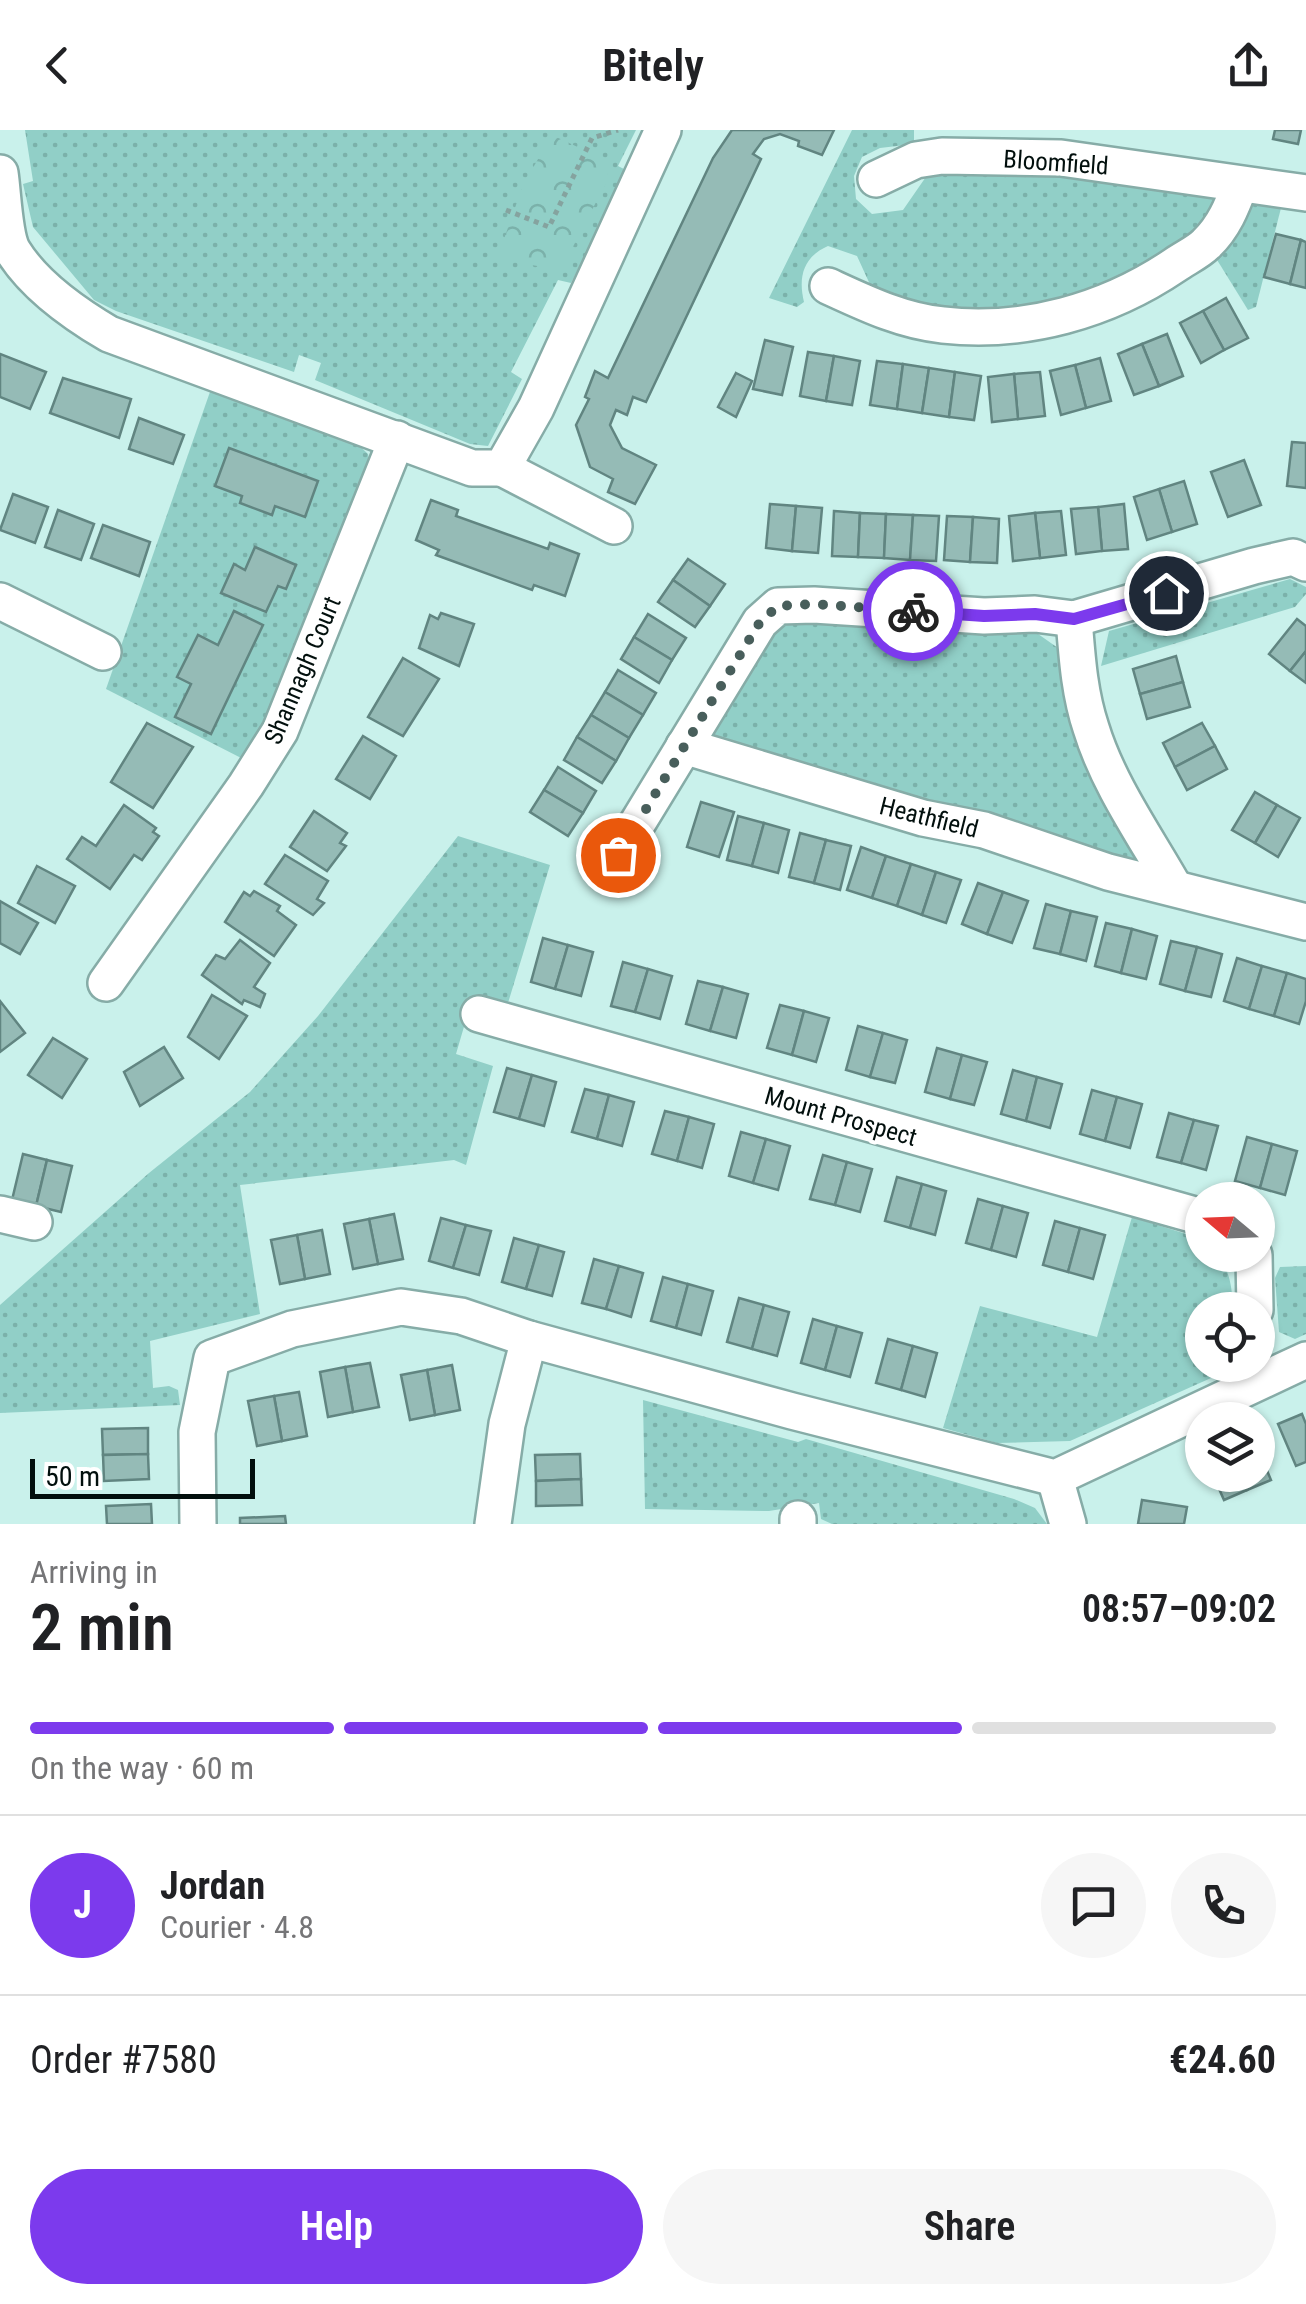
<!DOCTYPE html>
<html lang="en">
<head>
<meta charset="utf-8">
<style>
  body { margin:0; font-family:"Roboto Condensed",sans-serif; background:#f6f6f6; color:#202124; height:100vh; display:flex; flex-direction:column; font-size:38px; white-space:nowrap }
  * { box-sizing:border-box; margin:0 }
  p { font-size:32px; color:#757577 }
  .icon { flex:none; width:55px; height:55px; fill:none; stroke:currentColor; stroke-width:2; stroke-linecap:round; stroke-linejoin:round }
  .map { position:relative; height:1394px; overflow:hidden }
  .details { display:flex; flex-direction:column; background:#fff; flex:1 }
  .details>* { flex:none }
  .needle { width:65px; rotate:289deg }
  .tools { position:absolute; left:1185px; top:1052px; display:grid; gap:20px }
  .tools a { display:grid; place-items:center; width:90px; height:90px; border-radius:50%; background:#fff; box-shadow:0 2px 8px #0004; font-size:50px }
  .scale { position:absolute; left:30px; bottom:25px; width:225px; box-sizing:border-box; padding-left:10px; border:5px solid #020f0d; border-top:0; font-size:28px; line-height:35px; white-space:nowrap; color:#020f0d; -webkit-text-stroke:8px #fff; paint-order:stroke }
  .pin { position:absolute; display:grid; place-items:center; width:85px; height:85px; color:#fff; margin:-42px; border:5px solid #fff; border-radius:50%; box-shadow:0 2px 10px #0007 }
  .courier { position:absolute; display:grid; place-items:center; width:100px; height:100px; margin:-50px; border:8px solid #7c3aed; border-radius:50%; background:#fff; color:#222; box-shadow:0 2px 12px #0007 }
  .headline em { font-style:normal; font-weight:600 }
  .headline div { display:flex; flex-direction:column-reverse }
  .headline { display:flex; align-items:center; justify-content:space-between; height:170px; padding:0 30px }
  h1 { font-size:65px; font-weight:600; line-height:75px }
  .bar { display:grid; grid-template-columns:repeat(4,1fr); gap:15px 10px; align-content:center; height:120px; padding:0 30px }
  .bar i { height:12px; border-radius:8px; background:#e0e0e0 }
  .bar .active { background:#7c3aed }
  .bar p { grid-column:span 4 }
  .line { display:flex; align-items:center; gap:25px; padding:0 30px; border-top:2px solid #e0e0e0 }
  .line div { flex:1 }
  .round { display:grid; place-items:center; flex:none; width:105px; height:105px; border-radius:52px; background:#f6f6f6 }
  .action { display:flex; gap:20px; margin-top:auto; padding:20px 30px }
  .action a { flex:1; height:115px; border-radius:60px; background:#7c3aed; color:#fff; font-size:40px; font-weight:600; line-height:115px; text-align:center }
  .action a+a { background:#f6f6f6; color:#202124 }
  header { display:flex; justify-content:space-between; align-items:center; height:130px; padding:0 30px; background:#fff; font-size:45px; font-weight:600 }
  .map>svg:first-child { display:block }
</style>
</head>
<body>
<header><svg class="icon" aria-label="back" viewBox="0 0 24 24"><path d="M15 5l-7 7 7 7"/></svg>Bitely<svg class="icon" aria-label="share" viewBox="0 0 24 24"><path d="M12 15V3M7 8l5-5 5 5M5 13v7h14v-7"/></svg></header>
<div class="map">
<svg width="1306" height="1394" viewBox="0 0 1306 1394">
  <defs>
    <pattern id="grass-dots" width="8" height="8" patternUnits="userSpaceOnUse" patternTransform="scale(2.5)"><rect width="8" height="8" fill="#91cfc7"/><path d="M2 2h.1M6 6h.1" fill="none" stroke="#7bb1aa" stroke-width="1.8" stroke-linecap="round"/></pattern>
    <pattern id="park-crowns" width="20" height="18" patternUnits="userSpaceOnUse" patternTransform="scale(2.5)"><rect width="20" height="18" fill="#91cfc7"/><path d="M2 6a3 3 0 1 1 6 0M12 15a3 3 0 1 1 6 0" fill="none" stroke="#7bb1aa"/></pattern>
  </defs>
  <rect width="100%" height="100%" fill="#c9f1eb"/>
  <g fill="url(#grass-dots)">
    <path d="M25,0H636L618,36L628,41L571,153L558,150L511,242L522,249L488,316L470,314L315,250L321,233L299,225L294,242L116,181L94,170L33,97L23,54L33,51Z"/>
    <path d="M852,0H914V14L880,18L862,27L854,46L856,69L872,84L903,80L930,41L1059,44L1211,66L1217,70C1204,101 1192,105 1165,124C1082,183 968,196 873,161L857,126L828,116C803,127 798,147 804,172L797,177L769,168Z"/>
    <path d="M1255,72L1282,74L1256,177L1248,180L1214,125Z"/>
    <path d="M211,259L348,305L368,324L372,348L265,599L247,631L106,559Z"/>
    <path d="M1290,449L1306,457V464L1295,477L1101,536L1109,501Z"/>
    <path d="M788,491L1031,499L1058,518L1067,550L1140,720L1134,733L718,612L712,603L762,517Z"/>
    <path d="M458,706L550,735L508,873L473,866L456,924L493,936L466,1035L454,1030L240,1055L260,1184L150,1211L153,1258L169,1256L178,1260L180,1275L0,1283V1175L149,1043L250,962L318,886Z"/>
    <path d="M1132,1087L1202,1109V1125H1218C1231,1143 1232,1159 1233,1180H1202V1235H1226L1220,1244L1070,1311L997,1313L943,1298L980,1176L1097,1207Z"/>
    <path d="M1306,1136V1204L1295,1209L1279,1202L1275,1148L1280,1137Z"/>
    <path d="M643,1270L798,1312L806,1309L1014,1369L1035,1378L1047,1394H832L821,1389L819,1373L769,1381L645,1379Z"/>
  </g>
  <path fill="url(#park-crowns)" d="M552,5L601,28L609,47L561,140L497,129L523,55Z"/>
  <g fill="#95bbb6" stroke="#618581" stroke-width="2.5">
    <path d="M732,0H834L822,25L798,16L799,11L780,4L764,9L753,24L761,29L646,272L633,267L627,285L616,280L610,295L622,318L656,335L635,374L608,362L613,349L590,337L576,295L589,269L585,267L595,241L608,248L713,28Z"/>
    <path d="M1275,0H1301L1298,14L1273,9Z"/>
    <path d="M1276,104L1301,110L1290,154L1264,147Z"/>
    <path d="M1301,110L1306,112V158L1290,154Z"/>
    <path d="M1226,168L1248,208L1224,220L1203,181Z"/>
    <path d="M1203,181L1224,220L1201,233L1180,193Z"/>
    <path d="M1167,204L1183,246L1159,256L1142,214Z"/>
    <path d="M765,210L793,217L782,265L753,259Z"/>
    <path d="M1142,214L1159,256L1134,265L1118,224Z"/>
    <path d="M808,222L834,226L826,271L800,266Z"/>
    <path d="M0,224L46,242L30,279L0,267Z"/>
    <path d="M834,226L860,231L852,275L826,271Z"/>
    <path d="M1100,228L1111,271L1086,278L1075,235Z"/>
    <path d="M877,231L903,234L897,279L870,275Z"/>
    <path d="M903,234L929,238L922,283L897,279Z"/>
    <path d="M1075,235L1086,278L1061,285L1050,241Z"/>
    <path d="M929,238L955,242L949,287L922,283Z"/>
    <path d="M955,242L981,246L974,290L949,287Z"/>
    <path d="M1040,242L1045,286L1018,289L1014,244Z"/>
    <path d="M736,243L752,251L736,287L718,277Z"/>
    <path d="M1014,244L1018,289L992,292L988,247Z"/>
    <path d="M63,248L131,269L119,308L50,283Z"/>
    <path d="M139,288L184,305L173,334L129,319Z"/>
    <path d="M1292,312L1306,313V358L1287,356Z"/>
    <path d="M229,318L318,351L305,387L275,376L272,385L240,373L242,366L215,356Z"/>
    <path d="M1244,330L1261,375L1228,387L1211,342Z"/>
    <path d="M1184,351L1197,394L1172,402L1159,359Z"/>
    <path d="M1159,359L1172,402L1147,410L1134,367Z"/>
    <path d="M13,364L48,377L35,413L0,400Z"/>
    <path d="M431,370L458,380L456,386L548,419L550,413L579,424L565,466L534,455L532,460L436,425L439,420L416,410Z"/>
    <path d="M770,374L796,376L792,421L766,418Z"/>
    <path d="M1124,374L1128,419L1102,421L1098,377Z"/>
    <path d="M796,376L822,378L818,423L792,421Z"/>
    <path d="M1098,377L1102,421L1076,424L1071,379Z"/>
    <path d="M58,380L94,394L81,430L45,417Z"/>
    <path d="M834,381L860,383L858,427L832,426Z"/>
    <path d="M1061,381L1066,425L1040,428L1035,383Z"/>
    <path d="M860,383L886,384L884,428L858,427Z"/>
    <path d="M1035,383L1040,428L1013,431L1009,386Z"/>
    <path d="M886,384L913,385L910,430L884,428Z"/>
    <path d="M913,385L939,386L936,431L910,430Z"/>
    <path d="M947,386L973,387L970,432L944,430Z"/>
    <path d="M973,387L999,389L997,433L970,432Z"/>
    <path d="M103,395L150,412L139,446L91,428Z"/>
    <path d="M255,417L296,435L286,459L278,456L266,482L221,463L234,434L245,440Z"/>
    <path d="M688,429L725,454L710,476L673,450Z"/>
    <path d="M673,450L710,476L695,497L658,472Z"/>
    <path d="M234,481L263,495L211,604L175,587L191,554L177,547L198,505L218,515Z"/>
    <path d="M441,483L474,494L459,536L419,518L430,485L438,489Z"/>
    <path d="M648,484L686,508L672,530L634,507Z"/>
    <path d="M1297,489L1306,496V521L1290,541L1269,524Z"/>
    <path d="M634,507L672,530L659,553L621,529Z"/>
    <path d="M1306,521V553L1290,541Z"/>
    <path d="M1176,526L1183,552L1140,564L1133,539Z"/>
    <path d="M403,528L439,549L403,606L368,587Z"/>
    <path d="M618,540L656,563L643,585L605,562Z"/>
    <path d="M1183,552L1190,577L1147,589L1140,564Z"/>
    <path d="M605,562L643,585L629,608L591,585Z"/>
    <path d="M591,585L629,608L616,631L577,607Z"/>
    <path d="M147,593L193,617L153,678L111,652Z"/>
    <path d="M1202,593L1215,616L1175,637L1163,613Z"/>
    <path d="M363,606L396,626L370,669L336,649Z"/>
    <path d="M577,607L616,631L602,653L564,630Z"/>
    <path d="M1215,616L1227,639L1187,660L1175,637Z"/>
    <path d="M558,637L596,661L583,683L544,660Z"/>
    <path d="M544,660L583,683L568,706L530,682Z"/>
    <path d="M1255,662L1277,675L1255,713L1232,700Z"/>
    <path d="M701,672L734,682L719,727L687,717Z"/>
    <path d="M124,675L156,698L153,702L159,706L142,730L134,725L110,759L67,729L82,707L96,716Z"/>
    <path d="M1277,675L1300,688L1278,727L1255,713Z"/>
    <path d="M314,681L347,703L340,713L346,716L327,741L290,717Z"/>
    <path d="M738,686L764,693L752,736L727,730Z"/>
    <path d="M764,693L789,700L778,743L752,736Z"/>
    <path d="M800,703L826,710L814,753L789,747Z"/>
    <path d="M826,710L851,716L840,760L814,753Z"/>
    <path d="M861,717L886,726L872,768L847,760Z"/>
    <path d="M285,725L328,751L317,769L324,773L313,785L265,754Z"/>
    <path d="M886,726L911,734L897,776L872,768Z"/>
    <path d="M911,734L936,742L922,785L897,776Z"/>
    <path d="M37,736L75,756L55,793L18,773Z"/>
    <path d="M936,742L961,750L946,793L922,785Z"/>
    <path d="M978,753L1003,762L987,804L962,794Z"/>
    <path d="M254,761L280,776L277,781L296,795L274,826L225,792L244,762L250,766Z"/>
    <path d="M1003,762L1028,771L1012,813L987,804Z"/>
    <path d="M0,771L38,793L20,824L0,813Z"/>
    <path d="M1046,774L1071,781L1060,824L1034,818Z"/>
    <path d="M1071,781L1097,787L1086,831L1060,824Z"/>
    <path d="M1106,793L1132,799L1121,843L1095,836Z"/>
    <path d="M1132,799L1157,806L1146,849L1121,843Z"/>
    <path d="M543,808L568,815L555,859L531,852Z"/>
    <path d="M240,810L270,833L254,857L265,864L260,877L244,870L242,874L202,845L216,825L225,829Z"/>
    <path d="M1171,811L1197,817L1185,861L1160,854Z"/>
    <path d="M568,815L593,822L581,866L555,859Z"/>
    <path d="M1197,817L1222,824L1211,867L1185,861Z"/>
    <path d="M1237,828L1262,836L1249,879L1224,871Z"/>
    <path d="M623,832L648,839L635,882L611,876Z"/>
    <path d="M1262,836L1287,843L1274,886L1249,879Z"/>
    <path d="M648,839L672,846L660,889L635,882Z"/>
    <path d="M1287,843L1306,849V871L1299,894L1274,886Z"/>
    <path d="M698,851L723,857L710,901L686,894Z"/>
    <path d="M723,857L748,864L736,908L710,901Z"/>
    <path d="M212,865L247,886L219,929L188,907Z"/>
    <path d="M0,871L25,903L0,922Z"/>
    <path d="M780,875L804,881L792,925L767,918Z"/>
    <path d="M804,881L829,888L816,932L792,925Z"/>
    <path d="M858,896L883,903L870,947L846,940Z"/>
    <path d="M883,903L907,910L895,953L870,947Z"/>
    <path d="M53,908L87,929L62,968L28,945Z"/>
    <path d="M164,917L183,948L140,976L124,942Z"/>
    <path d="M937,918L962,925L950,969L925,962Z"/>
    <path d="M962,925L987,932L974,975L950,969Z"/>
    <path d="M507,938L532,945L519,989L494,982Z"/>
    <path d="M1013,940L1037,947L1026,991L1001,984Z"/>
    <path d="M532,945L556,952L544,996L519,989Z"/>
    <path d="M1037,947L1062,954L1050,998L1026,991Z"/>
    <path d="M585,959L609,965L597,1009L572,1002Z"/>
    <path d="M1092,960L1117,967L1105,1011L1080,1004Z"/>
    <path d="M609,965L634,972L622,1016L597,1009Z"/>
    <path d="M1117,967L1142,974L1130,1018L1105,1011Z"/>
    <path d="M665,981L689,987L677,1031L652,1024Z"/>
    <path d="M1169,983L1194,990L1181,1033L1157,1027Z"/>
    <path d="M689,987L714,994L702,1038L677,1031Z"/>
    <path d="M1194,990L1218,996L1206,1040L1181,1033Z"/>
    <path d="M741,1002L766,1009L753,1053L729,1046Z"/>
    <path d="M1247,1007L1272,1014L1260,1058L1235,1051Z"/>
    <path d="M766,1009L790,1016L778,1060L753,1053Z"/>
    <path d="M1272,1014L1297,1021L1285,1065L1260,1058Z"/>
    <path d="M23,1024L47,1030L36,1076L12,1070Z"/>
    <path d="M823,1025L847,1032L835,1075L810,1069Z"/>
    <path d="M47,1030L72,1036L61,1082L36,1076Z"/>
    <path d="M847,1032L872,1039L860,1082L835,1075Z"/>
    <path d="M897,1047L922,1054L910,1098L885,1091Z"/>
    <path d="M922,1054L946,1061L935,1105L910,1098Z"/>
    <path d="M978,1069L1003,1076L991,1120L966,1113Z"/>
    <path d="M1003,1076L1028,1083L1016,1127L991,1120Z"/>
    <path d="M394,1084L403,1129L378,1134L369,1089Z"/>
    <path d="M441,1088L466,1095L453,1138L429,1131Z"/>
    <path d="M369,1089L378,1134L353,1139L344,1094Z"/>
    <path d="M1055,1091L1080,1098L1068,1142L1043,1135Z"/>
    <path d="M466,1095L491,1101L479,1145L453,1138Z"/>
    <path d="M1080,1098L1105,1105L1093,1149L1068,1142Z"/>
    <path d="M322,1100L330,1144L305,1149L297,1105Z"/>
    <path d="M297,1105L305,1149L280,1154L271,1110Z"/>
    <path d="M514,1108L539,1115L526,1159L502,1152Z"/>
    <path d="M539,1115L564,1122L552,1166L526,1159Z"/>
    <path d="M594,1129L619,1136L606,1179L582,1173Z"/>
    <path d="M619,1136L643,1143L631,1187L606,1179Z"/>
    <path d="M663,1147L688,1154L676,1198L651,1191Z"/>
    <path d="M688,1154L713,1161L701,1205L676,1198Z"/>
    <path d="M739,1168L764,1175L752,1219L727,1212Z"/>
    <path d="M764,1175L789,1182L777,1226L752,1219Z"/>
    <path d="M813,1189L837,1196L825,1240L801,1233Z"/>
    <path d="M837,1196L862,1203L850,1247L825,1240Z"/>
    <path d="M888,1209L913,1216L901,1260L876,1253Z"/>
    <path d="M913,1216L937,1223L925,1267L901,1260Z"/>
    <path d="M370,1233L379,1277L353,1282L345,1237Z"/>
    <path d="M452,1235L460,1280L435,1285L427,1240Z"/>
    <path d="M345,1237L353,1282L328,1287L320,1242Z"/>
    <path d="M427,1240L435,1285L410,1290L401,1245Z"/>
    <path d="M299,1262L307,1306L282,1311L274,1266Z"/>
    <path d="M274,1266L282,1311L257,1316L248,1271Z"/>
    <path d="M1302,1284L1306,1294V1332L1296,1336L1278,1294Z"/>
    <path d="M148,1298V1324L103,1325L102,1299Z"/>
    <path d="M1258,1319L1271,1350L1247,1360L1241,1345H1258Z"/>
    <path d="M148,1324L149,1349L104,1351L103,1325Z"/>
    <path d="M580,1324L581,1349L536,1351L535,1325Z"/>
    <path d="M1213,1345H1241L1247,1360L1224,1370Z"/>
    <path d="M581,1349L582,1375L536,1376V1351Z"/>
    <path d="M1142,1370L1187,1377L1184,1394H1138Z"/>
    <path d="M151,1374L152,1394H107L106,1376Z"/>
    <path d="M285,1386L286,1394H240V1388Z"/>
  </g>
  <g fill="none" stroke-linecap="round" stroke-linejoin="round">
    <defs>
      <g id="street">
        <path d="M0,43C3,62 4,106 13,121C34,155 75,184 109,204L472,338H502L536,278L663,0"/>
        <path d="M876,49L916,30L942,26L1061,28L1306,63"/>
        <path d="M828,156C865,173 902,191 943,195C1025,204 1107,181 1175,135C1185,128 1198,122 1206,114C1224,97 1232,76 1240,55"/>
        <path d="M502,338L614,396"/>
        <path d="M0,471L103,522"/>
        <path d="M1074,489C1077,526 1079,562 1091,598C1108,654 1145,706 1174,757"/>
        <path d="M684,616L923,688L984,700L1108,742L1306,792"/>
        <path d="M618,725L760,492L778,476L814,475L984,486L1035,484L1074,489L1254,436L1293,427L1306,433"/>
        <path d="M106,853L246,655L280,601L397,309"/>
        <path d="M479,884L1202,1087"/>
        <path d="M0,1084L34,1092"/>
        <path d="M1254,1125L1255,1180"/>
        <path d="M1055,1348L1068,1394"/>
        <path d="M798,1389V1394"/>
        <path d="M198,1394L197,1302L212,1228L292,1199L401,1177L461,1186L529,1209L792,1281L1055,1348L1306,1230"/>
        <path d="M493,1394L507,1294L529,1209"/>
      </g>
    </defs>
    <use href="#street" stroke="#86aca7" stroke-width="40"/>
    <path stroke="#85a39f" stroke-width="5" stroke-dasharray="5 5" stroke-linecap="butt" d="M506,80L549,97L592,8L618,0"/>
    <use href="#street" stroke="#fff" stroke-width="35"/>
  </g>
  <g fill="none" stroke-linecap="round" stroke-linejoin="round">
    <path stroke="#485e5b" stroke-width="10" stroke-dasharray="0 18" d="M618,725L760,492L778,476L814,474L913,481"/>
    <path stroke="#7c3aed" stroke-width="12" d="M913,481L984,486L1035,484L1074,489L1166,463"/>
  </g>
  <g text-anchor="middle" stroke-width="8" stroke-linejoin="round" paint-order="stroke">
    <g font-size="25" fill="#020f0d" stroke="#fff">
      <text transform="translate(1056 32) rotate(4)" y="9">Bloomfield</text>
      <text transform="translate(302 540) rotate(-67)" y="9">Shannagh Court</text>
      <text transform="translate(929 687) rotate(14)" y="9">Heathfield</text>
      <text transform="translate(841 986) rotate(16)" y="9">Mount Prospect</text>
    </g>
  </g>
</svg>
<div class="tools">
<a><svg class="needle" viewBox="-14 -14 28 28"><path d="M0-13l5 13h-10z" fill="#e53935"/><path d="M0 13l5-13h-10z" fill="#757577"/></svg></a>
<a><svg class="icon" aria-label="locate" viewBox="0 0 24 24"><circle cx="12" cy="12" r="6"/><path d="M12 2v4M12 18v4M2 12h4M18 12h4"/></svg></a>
<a><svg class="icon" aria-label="layers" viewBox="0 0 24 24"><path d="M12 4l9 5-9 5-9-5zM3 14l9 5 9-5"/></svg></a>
</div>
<div class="scale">50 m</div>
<div class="pin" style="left:618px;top:725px;background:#ea580c"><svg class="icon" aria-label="bag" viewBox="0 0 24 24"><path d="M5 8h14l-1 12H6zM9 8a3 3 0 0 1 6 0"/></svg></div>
<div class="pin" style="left:1166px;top:463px;background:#1f2937"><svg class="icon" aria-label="home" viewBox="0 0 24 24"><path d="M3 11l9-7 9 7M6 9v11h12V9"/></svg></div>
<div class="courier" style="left:913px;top:481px"><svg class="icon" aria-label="bike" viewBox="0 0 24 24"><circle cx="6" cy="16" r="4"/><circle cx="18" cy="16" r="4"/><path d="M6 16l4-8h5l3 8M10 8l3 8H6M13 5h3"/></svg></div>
</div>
<section class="details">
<div class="headline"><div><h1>2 min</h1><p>Arriving in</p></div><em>08:57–09:02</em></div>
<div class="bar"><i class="active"></i><i class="active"></i><i class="active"></i><i></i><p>On the way · 60 m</p></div>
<div class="line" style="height:180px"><b class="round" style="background:#7c3aed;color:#fff">J</b><div><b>Jordan</b><p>Courier · 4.8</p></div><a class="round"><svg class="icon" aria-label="chat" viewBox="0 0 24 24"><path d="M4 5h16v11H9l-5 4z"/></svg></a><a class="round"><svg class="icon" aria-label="phone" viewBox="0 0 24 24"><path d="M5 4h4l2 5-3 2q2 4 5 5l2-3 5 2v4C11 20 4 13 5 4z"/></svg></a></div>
<div class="line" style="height:130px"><div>Order #7580</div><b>€24.60</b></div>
<div class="action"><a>Help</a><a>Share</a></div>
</section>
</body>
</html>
